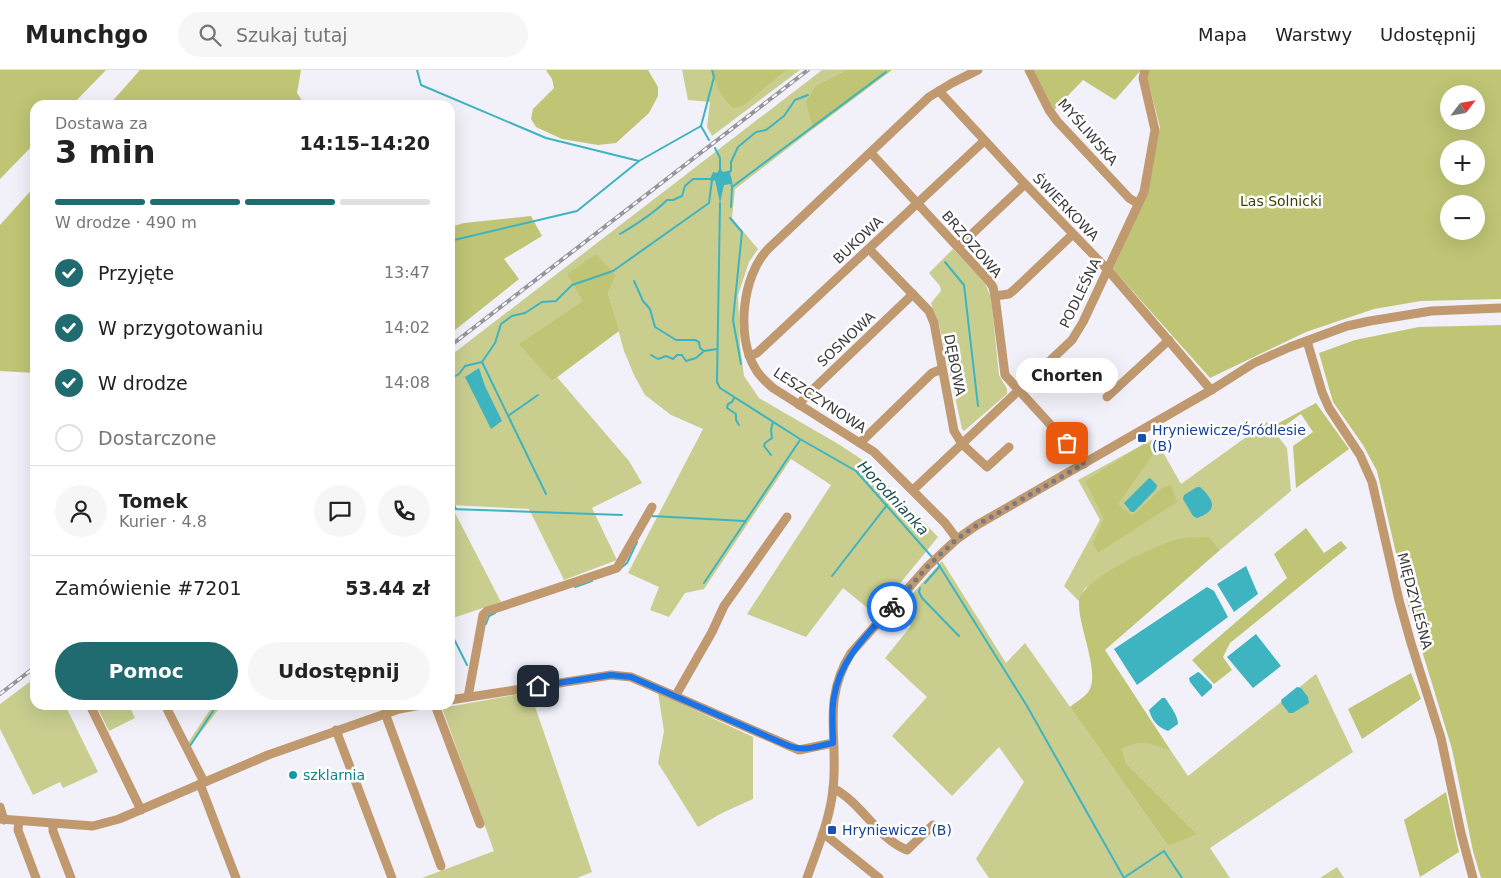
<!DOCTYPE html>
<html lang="pl">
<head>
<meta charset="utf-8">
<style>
  body { margin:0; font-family:"DejaVu Sans",sans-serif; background:#f6f6f6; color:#222; height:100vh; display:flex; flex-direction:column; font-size:19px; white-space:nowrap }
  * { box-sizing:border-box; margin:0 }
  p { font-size:16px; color:#767676 }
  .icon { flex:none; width:28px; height:28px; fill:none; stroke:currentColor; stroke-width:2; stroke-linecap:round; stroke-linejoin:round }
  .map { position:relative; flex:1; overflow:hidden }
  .sheet { position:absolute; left:30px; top:30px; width:425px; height:610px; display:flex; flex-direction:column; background:#fff; border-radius:15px; box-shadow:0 5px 20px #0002 }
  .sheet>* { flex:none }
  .needle { width:32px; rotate:59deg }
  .buttons { position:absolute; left:1440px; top:15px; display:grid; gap:10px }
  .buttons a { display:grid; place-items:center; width:45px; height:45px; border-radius:50%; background:#fff; box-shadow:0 5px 20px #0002; font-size:25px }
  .pin { position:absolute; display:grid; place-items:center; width:42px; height:42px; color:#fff; margin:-21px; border-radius:10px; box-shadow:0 2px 8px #0006 }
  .courier { position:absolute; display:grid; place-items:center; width:50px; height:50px; margin:-25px; border:4px solid #1a73e8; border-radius:50%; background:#fff; color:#222; box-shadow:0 1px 6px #0007 }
  .bubble { position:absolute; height:35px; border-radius:18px; background:#fff; box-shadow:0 5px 20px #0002; font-size:16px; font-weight:700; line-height:35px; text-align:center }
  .head em { font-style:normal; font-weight:700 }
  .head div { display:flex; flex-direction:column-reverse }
  .head { display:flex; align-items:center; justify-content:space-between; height:85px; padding:0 25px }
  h1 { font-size:32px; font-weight:700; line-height:38px }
  .bar { display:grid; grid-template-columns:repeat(4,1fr); gap:8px 5px; align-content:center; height:60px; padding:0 25px }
  .bar i { height:6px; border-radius:4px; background:#e0e0e0 }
  .bar .current { background:#1f6b6f }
  .bar p { grid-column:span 4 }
  .line { display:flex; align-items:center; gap:12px; padding:0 25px; border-top:1px solid #e0e0e0 }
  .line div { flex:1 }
  .round { display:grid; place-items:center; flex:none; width:52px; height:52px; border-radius:26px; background:#f6f6f6 }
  ol { padding:0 25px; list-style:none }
  li { display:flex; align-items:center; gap:15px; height:55px }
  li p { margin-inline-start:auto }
  li .icon { padding:5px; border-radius:50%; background:#1f6b6f; color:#fff; stroke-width:4 }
  li:last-child { color:#767676 }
  li i { width:28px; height:28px; border:2px solid #e0e0e0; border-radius:50% }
  .cta { display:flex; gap:10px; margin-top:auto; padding:10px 25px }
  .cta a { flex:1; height:58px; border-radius:30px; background:#1f6b6f; color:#fff; font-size:20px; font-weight:700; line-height:58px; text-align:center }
  .cta a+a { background:#f6f6f6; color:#222 }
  header { display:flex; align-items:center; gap:30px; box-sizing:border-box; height:70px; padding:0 25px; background:#fff; border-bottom:1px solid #e0e0e0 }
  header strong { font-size:24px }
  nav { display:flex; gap:28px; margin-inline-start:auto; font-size:18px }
  .search { width:350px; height:45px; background:#f6f6f6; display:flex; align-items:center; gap:12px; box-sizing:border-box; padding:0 18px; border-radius:28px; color:#767676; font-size:19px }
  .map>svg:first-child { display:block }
</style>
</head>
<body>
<header>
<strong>Munchgo</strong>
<div class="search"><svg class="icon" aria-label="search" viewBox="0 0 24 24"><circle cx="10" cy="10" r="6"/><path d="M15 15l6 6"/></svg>Szukaj tutaj</div>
<nav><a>Mapa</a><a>Warstwy</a><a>Udostępnij</a></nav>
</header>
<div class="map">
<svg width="1501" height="808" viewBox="0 0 1501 808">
  <rect width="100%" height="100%" fill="#f2f0f9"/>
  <g fill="#c9ce8f">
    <path d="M682,0H800L712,66L707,57L710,32L688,30Z"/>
    <path d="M822,0H846L816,15L805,32L813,59L735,119L732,148L758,179L749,192L738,225L740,276L744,306L759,328L840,375L864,391L938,467L875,544L843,518L806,567L747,544L831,415L791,389L704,519L685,523L669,547L650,540L659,517L628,503L703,359L671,345L645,325L634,305L624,281L608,223L616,206L583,231L553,311L557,307L629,391L642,413L592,438L617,490L564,510L529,439L451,435L501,532L450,549V286Z"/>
    <path d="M953,179L985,213L991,228L999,305L1007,319V324L964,361L962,359L939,254L931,233L941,221L940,216L929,203Z"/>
    <path d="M1267,352L1287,378L1291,421L1220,480L1210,467L1085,518L1079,531L1064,516L1100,450L1078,410L1155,368L1181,414Z"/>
    <path d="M942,491L1006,593L1025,573L1168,776L1196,763L1126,693L1122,679L1135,672L1151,673L1171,681L1188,706L1316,604L1353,682L1210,778L1230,808H989L976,789L1024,712L999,677L952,726L892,666L927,627L885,588L911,556L897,541Z"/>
    <path d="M35,608V635H65L98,702L63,718L60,712L33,725L0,659V634Z"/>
    <path d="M530,622L592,802L577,808H422L494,781L442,638Z"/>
    <path d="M658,623L753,667V729L722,743L698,757L658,693L664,661Z"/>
    <path d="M96,635H129L135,648L109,661Z"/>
    <path d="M213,635H222L190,676L188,673Z"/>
    <path d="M1337,797L1344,808H1320Z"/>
  </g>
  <g fill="#bfc574" fill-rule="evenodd">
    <path d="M0,0H106L72,35H35V73L0,109Z"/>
    <path d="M140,0H301L297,23L305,35H109Z"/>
    <path d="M546,0H648L658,17V26L649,43L616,73L598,75L562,69L536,57L531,49L533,39L554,18L552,9Z"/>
    <path d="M712,0H786L743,36L733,38C722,29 715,14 712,0Z"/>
    <path d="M846,0H892L813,59L805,32L816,15Z"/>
    <path d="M1034,0H1141L1115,30L1083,10L1054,40Z"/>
    <path d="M1145,0H1501V229L1421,231L1374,239L1306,262L1210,308L1113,199L1147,124L1160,57ZM1449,24H1476V51H1449ZM1449,79H1476V106H1449ZM1449,134H1476V161H1449Z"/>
    <path d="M35,116V303L0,301V155Z"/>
    <path d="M531,146L542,166L504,189L519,209L450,264V157L464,153Z"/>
    <path d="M596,184L616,206L608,223L619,261L552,311L519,274L583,231L567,204Z"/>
    <path d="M1501,255V808H1481L1473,781L1452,679L1408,535L1377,401L1363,375L1333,332L1319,283L1355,270L1419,257Z"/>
    <path d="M1316,333L1349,379L1296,418L1293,376L1313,362L1301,344L1280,359L1275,355Z"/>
    <path d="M1147,372L1154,383L1118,434L1132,446L1162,418L1171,415L1177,432L1098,483L1093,473L1104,449L1085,411Z"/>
    <path d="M1306,458L1324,483L1341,471L1347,478L1230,573L1223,587L1232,600L1214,614L1192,590L1287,508L1274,484Z"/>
    <path d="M1210,467L1220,480L1105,580L1171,681C1152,674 1141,668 1122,679L1126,693L1197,764L1168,776L1070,637C1076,632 1087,626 1090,619C1099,598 1078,556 1079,532C1080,509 1162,471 1184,468C1192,467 1202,467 1210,467Z"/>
    <path d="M1411,603L1421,629L1362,669L1348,639Z"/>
    <path d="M1446,722L1459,782L1420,807L1404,750Z"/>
  </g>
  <g fill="#3db4c0">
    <path d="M720,98L723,102L732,100L730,104L732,110L731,114L724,115L720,133L715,110L711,112L710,109L713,102L717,103Z"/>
    <path d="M479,298L485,316L502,351L491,359L465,307Z"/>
    <path d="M1150,408L1157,415L1156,419L1134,442H1131L1124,433L1148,409Z"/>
    <path d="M1197,417H1200C1214,430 1219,440 1197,448L1193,446L1183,429L1184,425Z"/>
    <path d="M1246,496L1258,524L1234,542L1217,514Z"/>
    <path d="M1207,517L1214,521L1228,547L1137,615L1114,579Z"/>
    <path d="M1256,564L1281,596L1253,618L1227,587Z"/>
    <path d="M1198,602L1200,603L1212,615V618L1202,627L1190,612L1189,608Z"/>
    <path d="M1297,617L1301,618L1308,627L1309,633L1293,643H1289L1282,634L1281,630Z"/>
    <path d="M1162,628H1165C1170,635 1178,646 1178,654L1168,661C1157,657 1152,650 1149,640Z"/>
  </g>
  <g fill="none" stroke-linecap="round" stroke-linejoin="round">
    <g stroke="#3db4c0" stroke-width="2">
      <path d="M417,0L421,15L546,68L639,91L701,56"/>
      <path d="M709,70L701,56L714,7L712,0"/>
      <path d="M715,78L720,88V100"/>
      <path d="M731,101V92L738,77L756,62L766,60L784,46L795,30L808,25"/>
      <path d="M731,111L732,117L731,137"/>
      <path d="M732,117L886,2"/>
      <path d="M720,133L717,312L720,318L800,369L856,401L932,487"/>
      <path d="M730,148L742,162L733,250L741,294"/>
      <path d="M620,164C637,154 653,144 667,130H673L682,126L685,116L693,109H710"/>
      <path d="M450,171L577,141L639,91"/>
      <path d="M945,192L964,215L978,336"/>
      <path d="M634,211L643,231L650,239L655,257L676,270H695L699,272L700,278L704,281L717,279"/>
      <path d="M651,285L658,289L666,286L673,289L677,285H682L686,291L696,288L704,281"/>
      <path d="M482,292L546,424"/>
      <path d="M450,309L459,304L465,296L482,292L495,273L501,254L512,246L525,243L542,232L556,231L572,215L613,201L709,133L712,110"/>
      <path d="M734,328L732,332L728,334L727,338L736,344V350L739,355"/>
      <path d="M508,346L538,325"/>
      <path d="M771,385L764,376L765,373L772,368L771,360L773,352"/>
      <path d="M450,427L456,439"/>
      <path d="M450,439L622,445"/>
      <path d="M651,446L745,451"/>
      <path d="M937,492L1027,636L1124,808"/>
      <path d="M621,498L627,493L637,472"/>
      <path d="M832,506L887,435"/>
      <path d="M704,513L800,370"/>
      <path d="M925,513L940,496"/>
      <path d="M575,517L592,511"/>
      <path d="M920,518L919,522L922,528L959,566"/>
      <path d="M486,554L489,546L495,543"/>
      <path d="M450,561L467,595"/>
      <path d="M190,676L217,635"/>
      <path d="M1125,807L1164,781L1182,808"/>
    </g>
    <g stroke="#c0996f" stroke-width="9">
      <path d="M1029,0L1049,40L1057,51L1129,128L1137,133"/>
      <path d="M939,21L1025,114L1108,200L1211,320"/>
      <path d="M871,83L989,211L993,217L995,226L1005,305L1079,386L1084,394"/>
      <path d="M958,177L1025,114"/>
      <path d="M869,179L929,241L934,253L954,361L962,374L987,397L1009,377"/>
      <path d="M995,226L1009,224L1014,220L1073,164"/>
      <path d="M1307,271L1322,322L1329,338L1360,385L1372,412L1399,530L1411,573L1441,668L1461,763L1473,808"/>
      <path d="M749,286L757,283L984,71"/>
      <path d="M1107,327L1169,270"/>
      <path d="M799,335L805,327L913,224"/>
      <path d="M860,373L932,303L942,299"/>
      <path d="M913,420L1072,270L1083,252L1144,122L1155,60L1143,8L1145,0"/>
      <path d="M957,469L945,453L874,382L773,318C766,312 759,306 755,298C736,266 742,206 768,179L929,27L952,13L978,0"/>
      <path d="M676,625L712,562L724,536L787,447"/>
      <path d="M468,627L483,545L487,541L500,537L617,498L652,437"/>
      <path d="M450,630L611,605L631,607L799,680L833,673"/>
      <path d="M90,635L141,740"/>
      <path d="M165,635L204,712"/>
      <path d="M435,635L480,754"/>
      <path d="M385,643L441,796"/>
      <path d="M336,660L392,808"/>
      <path d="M200,714L236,808"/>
      <path d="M833,718C862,733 877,768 907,780L933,755"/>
      <path d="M0,737L4,750"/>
      <path d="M0,749L93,756L119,749L268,685L399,639L421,635"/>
      <path d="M19,751L18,760L36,808"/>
      <path d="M53,754V761L71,808"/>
      <path d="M823,763L879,808"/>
      <path d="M807,808C817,779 830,750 833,719C839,668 821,631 851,583L928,496L957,469L977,455L1213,319L1254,293L1290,277L1347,256L1370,251L1431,241L1501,238"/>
    </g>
    <defs>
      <g id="rail">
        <path d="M450,276L808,0"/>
        <path d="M0,624L35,597"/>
      </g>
    </defs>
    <use href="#rail" stroke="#97959b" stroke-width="4"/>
    <use href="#rail" stroke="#fff" stroke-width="2" stroke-dasharray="5.5" stroke-linecap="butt"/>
  </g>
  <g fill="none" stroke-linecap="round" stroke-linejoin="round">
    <path stroke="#7c7a7f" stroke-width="5" stroke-dasharray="0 9" d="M892,537L928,496L957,469L977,455L1084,394L1067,373"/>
    <path stroke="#1a73e8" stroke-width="6" d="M538,616L611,605L631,607L789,676C806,682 816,676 833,673C833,658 831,641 834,627C840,589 868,564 892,537"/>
  </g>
  <g fill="#1a4fb4" stroke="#fff" stroke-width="2">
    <rect x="1137" y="363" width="10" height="10" rx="2.5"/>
    <rect x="827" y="755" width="10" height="10" rx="2.5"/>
  </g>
  <circle fill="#0f9aa8" stroke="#fff" stroke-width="2" cx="293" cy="705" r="5"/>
  <g text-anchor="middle" stroke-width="5" stroke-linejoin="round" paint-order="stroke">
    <g font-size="14" fill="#3c3b3e" stroke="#fff">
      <text transform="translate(1088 62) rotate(49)" y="5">MYŚLIWSKA</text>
      <text transform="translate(1066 137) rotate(46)" y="5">ŚWIERKOWA</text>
      <text transform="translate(858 170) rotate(-43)" y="5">BUKOWA</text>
      <text transform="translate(972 174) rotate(49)" y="5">BRZOZOWA</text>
      <text transform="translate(1080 223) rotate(-64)" y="5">PODLEŚNA</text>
      <text transform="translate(846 269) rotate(-43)" y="5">SOSNOWA</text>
      <text transform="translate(955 295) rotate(79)" y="5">DĘBOWA</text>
      <text transform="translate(820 330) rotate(33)" y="5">LESZCZYNOWA</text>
      <text transform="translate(1415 531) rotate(75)" y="5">MIĘDZYLEŚNA</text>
    </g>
    <g font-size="14" fill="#3c3f00" stroke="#fff">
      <text x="1281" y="136">Las Solnicki</text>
    </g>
    <g font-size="14" fill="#164399" stroke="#fff" text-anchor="start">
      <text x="1152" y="365">Hryniewicze/Śródlesie<tspan x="1152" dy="16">(B)</tspan></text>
      <text x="842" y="765">Hryniewicze (B)</text>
    </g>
    <g font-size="14" fill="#0d838f" stroke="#fff" text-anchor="start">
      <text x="303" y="710">szklarnia</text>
    </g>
    <g font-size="15" font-style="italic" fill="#1b4d52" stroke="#fff">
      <text transform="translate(893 428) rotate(47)" y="5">Horodnianka</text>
    </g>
  </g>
</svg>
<div class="buttons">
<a><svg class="needle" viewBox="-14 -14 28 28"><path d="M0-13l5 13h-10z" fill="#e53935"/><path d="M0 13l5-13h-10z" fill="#767676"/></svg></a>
<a>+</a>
<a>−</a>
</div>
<div class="pin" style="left:1067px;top:373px;background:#ea580c"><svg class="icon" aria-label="bag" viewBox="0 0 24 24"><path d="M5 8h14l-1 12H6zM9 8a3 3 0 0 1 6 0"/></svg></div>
<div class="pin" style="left:538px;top:616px;background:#1f2937"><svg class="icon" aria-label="home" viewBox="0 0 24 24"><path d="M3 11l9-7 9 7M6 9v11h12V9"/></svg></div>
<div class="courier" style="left:892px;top:537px"><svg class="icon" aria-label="bike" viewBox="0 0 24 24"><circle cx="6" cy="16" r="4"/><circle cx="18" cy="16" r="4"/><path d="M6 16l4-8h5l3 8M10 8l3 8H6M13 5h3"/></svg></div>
<div class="bubble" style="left:1016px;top:288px;width:102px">Chorten</div>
<section class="sheet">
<div class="head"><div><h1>3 min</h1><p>Dostawa za</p></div><em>14:15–14:20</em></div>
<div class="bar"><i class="current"></i><i class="current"></i><i class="current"></i><i></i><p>W drodze · 490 m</p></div>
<ol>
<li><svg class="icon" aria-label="check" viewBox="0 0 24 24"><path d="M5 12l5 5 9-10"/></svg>Przyjęte<p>13:47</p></li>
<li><svg class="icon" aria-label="check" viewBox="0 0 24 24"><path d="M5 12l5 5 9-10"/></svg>W przygotowaniu<p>14:02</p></li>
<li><svg class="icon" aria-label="check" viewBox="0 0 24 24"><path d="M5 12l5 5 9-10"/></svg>W drodze<p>14:08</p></li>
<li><i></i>Dostarczone</li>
</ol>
<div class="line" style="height:90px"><a class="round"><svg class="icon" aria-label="person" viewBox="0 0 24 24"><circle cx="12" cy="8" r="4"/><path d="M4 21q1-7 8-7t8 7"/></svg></a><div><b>Tomek</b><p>Kurier · 4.8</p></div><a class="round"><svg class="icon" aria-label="chat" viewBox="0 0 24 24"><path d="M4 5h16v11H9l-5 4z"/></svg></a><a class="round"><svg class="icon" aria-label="phone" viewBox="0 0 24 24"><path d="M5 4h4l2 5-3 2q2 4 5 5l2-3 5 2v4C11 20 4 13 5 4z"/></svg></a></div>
<div class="line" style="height:65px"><div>Zamówienie #7201</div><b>53.44 zł</b></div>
<div class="cta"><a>Pomoc</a><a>Udostępnij</a></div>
</section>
</div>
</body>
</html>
